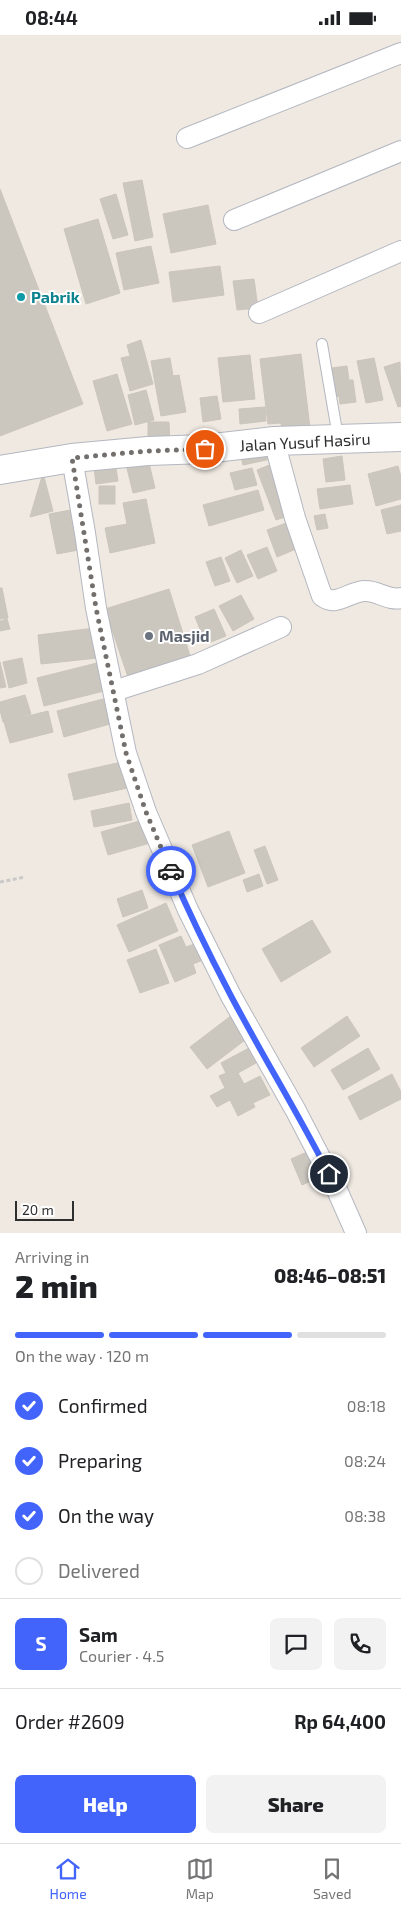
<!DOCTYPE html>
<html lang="en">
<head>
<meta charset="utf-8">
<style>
  body { margin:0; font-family:"Exo 2",sans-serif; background:#f2f2f2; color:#202124; height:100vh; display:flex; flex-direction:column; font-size:19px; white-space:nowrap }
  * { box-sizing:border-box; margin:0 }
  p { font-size:16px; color:#757577 }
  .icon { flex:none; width:28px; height:28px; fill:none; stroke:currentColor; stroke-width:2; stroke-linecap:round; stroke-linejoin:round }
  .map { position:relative; height:1198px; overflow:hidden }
  .sheet { display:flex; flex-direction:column; background:#fff; flex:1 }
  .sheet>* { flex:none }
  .scale { position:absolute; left:15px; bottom:12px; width:59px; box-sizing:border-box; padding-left:5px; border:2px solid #2e2e2e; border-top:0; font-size:14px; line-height:18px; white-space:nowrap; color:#2e2e2e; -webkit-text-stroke:4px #fff; paint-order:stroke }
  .pin { position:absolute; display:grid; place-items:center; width:42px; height:42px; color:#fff; margin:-21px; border:2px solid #fff; border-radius:50%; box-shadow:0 1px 5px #0007 }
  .courier { position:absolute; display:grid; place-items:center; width:50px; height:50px; margin:-25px; border:4px solid #4264fb; border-radius:50%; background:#fff; color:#222; box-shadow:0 1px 6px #0007 }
  .head em { font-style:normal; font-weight:800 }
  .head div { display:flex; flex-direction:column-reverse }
  .head { display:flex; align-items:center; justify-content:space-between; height:85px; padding:0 15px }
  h1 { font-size:32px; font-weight:800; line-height:38px }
  .bar { display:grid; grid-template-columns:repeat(4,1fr); gap:8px 5px; align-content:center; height:60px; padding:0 15px }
  .bar i { height:6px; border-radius:4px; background:#e0e0e0 }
  .bar .on { background:#4264fb }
  .bar p { grid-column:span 4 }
  .line { display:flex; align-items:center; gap:12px; padding:0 15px; border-top:1px solid #e0e0e0 }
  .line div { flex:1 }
  .round { display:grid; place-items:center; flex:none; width:52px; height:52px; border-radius:8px; background:#f2f2f2 }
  ol { padding:0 15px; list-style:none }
  li { display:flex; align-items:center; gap:15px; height:55px }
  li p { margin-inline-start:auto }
  li .icon { padding:5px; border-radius:50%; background:#4264fb; color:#fff; stroke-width:4 }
  li:last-child { color:#757577 }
  li i { width:28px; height:28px; border:2px solid #e0e0e0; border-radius:50% }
  .action { display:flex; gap:10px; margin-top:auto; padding:10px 15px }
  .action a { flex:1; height:58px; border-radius:8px; background:#4264fb; color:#fff; font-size:20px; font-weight:800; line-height:58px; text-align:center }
  .action a+a { background:#f2f2f2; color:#202124 }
  .status { display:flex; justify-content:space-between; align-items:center; height:35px; padding:0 25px; background:#fff; direction:ltr }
  .status svg { height:14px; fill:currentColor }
  .tab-bar { display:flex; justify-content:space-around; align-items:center; height:70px; border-top:1px solid #e0e0e0; background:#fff; font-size:14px; color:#757577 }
  .tab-bar a { display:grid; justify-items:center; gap:2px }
  .tab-bar .on { color:#4264fb }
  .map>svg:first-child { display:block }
</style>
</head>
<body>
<div class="status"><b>08:44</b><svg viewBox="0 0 49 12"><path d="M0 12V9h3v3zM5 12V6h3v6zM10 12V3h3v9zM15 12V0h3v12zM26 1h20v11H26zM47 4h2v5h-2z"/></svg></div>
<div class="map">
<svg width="401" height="1198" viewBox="0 0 401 1198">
  <rect width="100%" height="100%" fill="#efe9e1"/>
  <g fill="#cbc7bf" stroke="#cbc5ba">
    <path d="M142,145L153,202L135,206L123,148Z"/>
    <path d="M0,154L83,369L0,401Z"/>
    <path d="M116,159L128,200L113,204L100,164Z"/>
    <path d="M208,170L216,209L171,218L163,179Z"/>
    <path d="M98,184L120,258L86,269L64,194Z"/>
    <path d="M151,211L159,248L124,255L116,218Z"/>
    <path d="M220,231L224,260L173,267L169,237Z"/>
    <path d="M254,244L258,273L237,275L233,246Z"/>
    <path d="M141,305L153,349L130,356L121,323L130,321L127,310Z"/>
    <path d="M301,319L310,393L282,397L281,388L268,389L260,324Z"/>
    <path d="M250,320L255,364L223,367L218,323Z"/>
    <path d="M170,323L173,341L179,340L186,377L161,381L151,326Z"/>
    <path d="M374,323L383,365L366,368L357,326Z"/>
    <path d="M400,327L401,371L398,372L384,332Z"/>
    <path d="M347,331L349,345H353L356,367L340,369L339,361L334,362L331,345L334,344L332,333Z"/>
    <path d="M117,339L132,389L107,396L93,346Z"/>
    <path d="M146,355L154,385L135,390L128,360Z"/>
    <path d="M217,361L221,384L203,387L200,363Z"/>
    <path d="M265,372L266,386L240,389L239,374Z"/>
    <path d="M148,387H169L170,410H148Z"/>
    <path d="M267,408L271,424L243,430L239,414Z"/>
    <path d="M147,420L155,453L133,458L125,425Z"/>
    <path d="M114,421L118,446L96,449L93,424Z"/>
    <path d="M342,421L345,445L326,447L323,424Z"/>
    <path d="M272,429L291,480L276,485L257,435Z"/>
    <path d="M398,431L401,442V464L376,471L368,439Z"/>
    <path d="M252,433L257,450L235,455L230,438Z"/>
    <path d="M43,438L53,476L30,482Z"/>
    <path d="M350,450L353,469L320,474L317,454Z"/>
    <rect x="99" y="451" width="16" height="18"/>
    <path d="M258,455L264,475L209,491L203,470Z"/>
    <path d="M146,464L155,508L110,518L105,493L127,489L123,468Z"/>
    <path d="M401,470V496L387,499L381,475Z"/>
    <path d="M76,474L84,514L57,519L49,479Z"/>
    <path d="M325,479L328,493L317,495L314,481Z"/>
    <path d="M292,486L301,512L277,522L267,495Z"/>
    <path d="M267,512L277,536L258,544L247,520Z"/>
    <path d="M241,515L253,541L237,548L225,523Z"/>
    <path d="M221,522L230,546L215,551L206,527Z"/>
    <path d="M0,553H2L8,583L0,584Z"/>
    <path d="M169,554L192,627L129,645L105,574Z"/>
    <path d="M241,560L254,584L233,596L219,571Z"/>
    <path d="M214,574L226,601L206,609L195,582Z"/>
    <path d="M7,584L10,594L0,596V586Z"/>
    <path d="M95,593L98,623L41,629L38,600Z"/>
    <path d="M22,623L27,648L9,653L3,627Z"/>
    <path d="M0,627L6,652L0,653Z"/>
    <path d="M101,627L108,655L44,671L37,643Z"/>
    <path d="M25,660L31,679L3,687L0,675V667Z"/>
    <path d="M103,664L110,689L64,702L57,676Z"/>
    <path d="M48,676L53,697L10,708L4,687Z"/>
    <path d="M126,726L132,752L74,765L68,739Z"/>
    <path d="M129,768L132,785L94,792L91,776Z"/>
    <path d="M143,785L150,808L108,820L101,797Z"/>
    <path d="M229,796L245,838L208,852L192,810Z"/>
    <path d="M265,811L278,845L267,849L254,815Z"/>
    <path d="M259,839L263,851L247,857L243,845Z"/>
    <path d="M142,855L148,873L123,882L117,864Z"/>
    <path d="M166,868L178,896L129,917L117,890Z"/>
    <path d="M312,885L331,917L281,947L262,914Z"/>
    <path d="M181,901L186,912L197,908L203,925L193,929L196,938L175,947L159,910Z"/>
    <path d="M156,914L169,948L140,958L127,925Z"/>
    <path d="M232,980L249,1002L207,1034L190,1012Z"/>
    <path d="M347,981L360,1001L314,1032L301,1013Z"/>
    <path d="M249,1013L256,1028L238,1038L244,1049L260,1041L270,1060L253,1068L255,1072L238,1081L230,1065L217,1072L210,1061L225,1053L219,1041L226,1038L221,1028Z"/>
    <path d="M368,1013L380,1034L343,1055L331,1035Z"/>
    <path d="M392,1039L401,1057V1064L360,1085L348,1062Z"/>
    <path d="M314,1114L326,1139L302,1150L291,1124Z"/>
  </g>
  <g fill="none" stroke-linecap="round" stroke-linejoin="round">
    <defs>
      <path id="lane" d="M322,309L338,402"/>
      <g id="street">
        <path d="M187,103L401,18"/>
        <path d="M234,185L401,116"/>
        <path d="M259,278L401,216"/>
        <path d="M274,406L295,483L322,561C337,573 350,555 366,556C378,556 389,566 401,563"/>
        <path d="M72,423L85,498L96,573L126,718L146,777L188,875L231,961L296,1076L337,1155L356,1198"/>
        <path d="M114,656L198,629L281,592"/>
      </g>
      <path id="secondary" d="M0,435L72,423L148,416L205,414L274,406L401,402"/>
    </defs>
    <use href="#lane" stroke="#b4b7c1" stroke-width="12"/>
    <use href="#street" stroke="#b4b7c1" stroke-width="22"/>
    <use href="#secondary" stroke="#b4b7c1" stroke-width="30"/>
    <path stroke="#c9c9c9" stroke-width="3" stroke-dasharray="4 2.5" stroke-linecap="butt" d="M0,847L25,842"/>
    <use href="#lane" stroke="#fff" stroke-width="10"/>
    <use href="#street" stroke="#fff" stroke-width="20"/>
    <use href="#secondary" stroke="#fff" stroke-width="28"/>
  </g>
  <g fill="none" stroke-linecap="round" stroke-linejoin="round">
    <path stroke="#726f6d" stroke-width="5" stroke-dasharray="0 9" d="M171,836L146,777L126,718L96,573L72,423L148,416L205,414"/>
    <path stroke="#4264fb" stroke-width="6" d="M171,836C189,878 209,919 230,959C262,1020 298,1078 329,1139"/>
  </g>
  <circle fill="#0f9aa8" stroke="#fff" stroke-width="2" cx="21" cy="262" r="5"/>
  <circle fill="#6b7280" stroke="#fff" stroke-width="2" cx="149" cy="601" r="5"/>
  <g text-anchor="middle" stroke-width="4" stroke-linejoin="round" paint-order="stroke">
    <g font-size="16" font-weight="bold" fill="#0d838f" stroke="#fff" text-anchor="start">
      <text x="31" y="268">Pabrik</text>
    </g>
    <g font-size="16" fill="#2e2e2e" stroke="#fff">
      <text transform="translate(305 407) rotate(-3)" y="6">Jalan Yusuf Hasiru</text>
    </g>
    <g font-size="16" font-weight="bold" fill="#5b616d" stroke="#fff" text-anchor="start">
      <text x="159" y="607">Masjid</text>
    </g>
  </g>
</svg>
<div class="scale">20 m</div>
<div class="pin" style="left:205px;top:414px;background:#ea580c"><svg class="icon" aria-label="bag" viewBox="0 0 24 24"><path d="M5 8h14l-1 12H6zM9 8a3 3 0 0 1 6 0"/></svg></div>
<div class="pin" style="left:329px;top:1139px;background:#1f2937"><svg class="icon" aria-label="home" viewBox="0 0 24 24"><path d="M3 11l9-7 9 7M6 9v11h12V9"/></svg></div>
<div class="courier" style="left:171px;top:836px"><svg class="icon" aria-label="car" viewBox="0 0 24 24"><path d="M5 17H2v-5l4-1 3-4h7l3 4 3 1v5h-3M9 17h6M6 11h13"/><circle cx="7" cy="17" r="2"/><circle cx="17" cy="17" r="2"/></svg></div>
</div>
<section class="sheet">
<div class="head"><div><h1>2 min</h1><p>Arriving in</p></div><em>08:46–08:51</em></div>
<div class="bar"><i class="on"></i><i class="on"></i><i class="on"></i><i></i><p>On the way · 120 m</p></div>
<ol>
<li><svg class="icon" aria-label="check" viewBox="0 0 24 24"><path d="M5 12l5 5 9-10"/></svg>Confirmed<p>08:18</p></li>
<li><svg class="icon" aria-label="check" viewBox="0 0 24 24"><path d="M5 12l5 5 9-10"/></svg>Preparing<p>08:24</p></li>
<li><svg class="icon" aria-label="check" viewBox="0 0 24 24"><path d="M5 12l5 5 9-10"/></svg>On the way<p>08:38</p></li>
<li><i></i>Delivered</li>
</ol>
<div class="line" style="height:90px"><b class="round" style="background:#4264fb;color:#fff">S</b><div><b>Sam</b><p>Courier · 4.5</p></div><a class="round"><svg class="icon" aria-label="chat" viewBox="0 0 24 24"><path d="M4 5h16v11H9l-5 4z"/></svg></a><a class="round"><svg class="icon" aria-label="phone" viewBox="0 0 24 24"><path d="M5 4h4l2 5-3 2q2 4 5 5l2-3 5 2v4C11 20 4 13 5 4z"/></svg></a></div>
<div class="line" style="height:65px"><div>Order #2609</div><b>Rp 64,400</b></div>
<div class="action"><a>Help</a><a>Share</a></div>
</section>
<nav class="tab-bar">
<a class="on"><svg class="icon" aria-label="home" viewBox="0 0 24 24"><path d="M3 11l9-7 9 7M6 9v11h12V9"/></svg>Home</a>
<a><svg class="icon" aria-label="map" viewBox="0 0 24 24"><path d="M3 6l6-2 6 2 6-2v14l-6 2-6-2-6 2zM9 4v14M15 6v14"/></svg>Map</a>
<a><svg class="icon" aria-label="saved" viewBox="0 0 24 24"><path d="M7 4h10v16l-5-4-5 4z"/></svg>Saved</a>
</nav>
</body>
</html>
